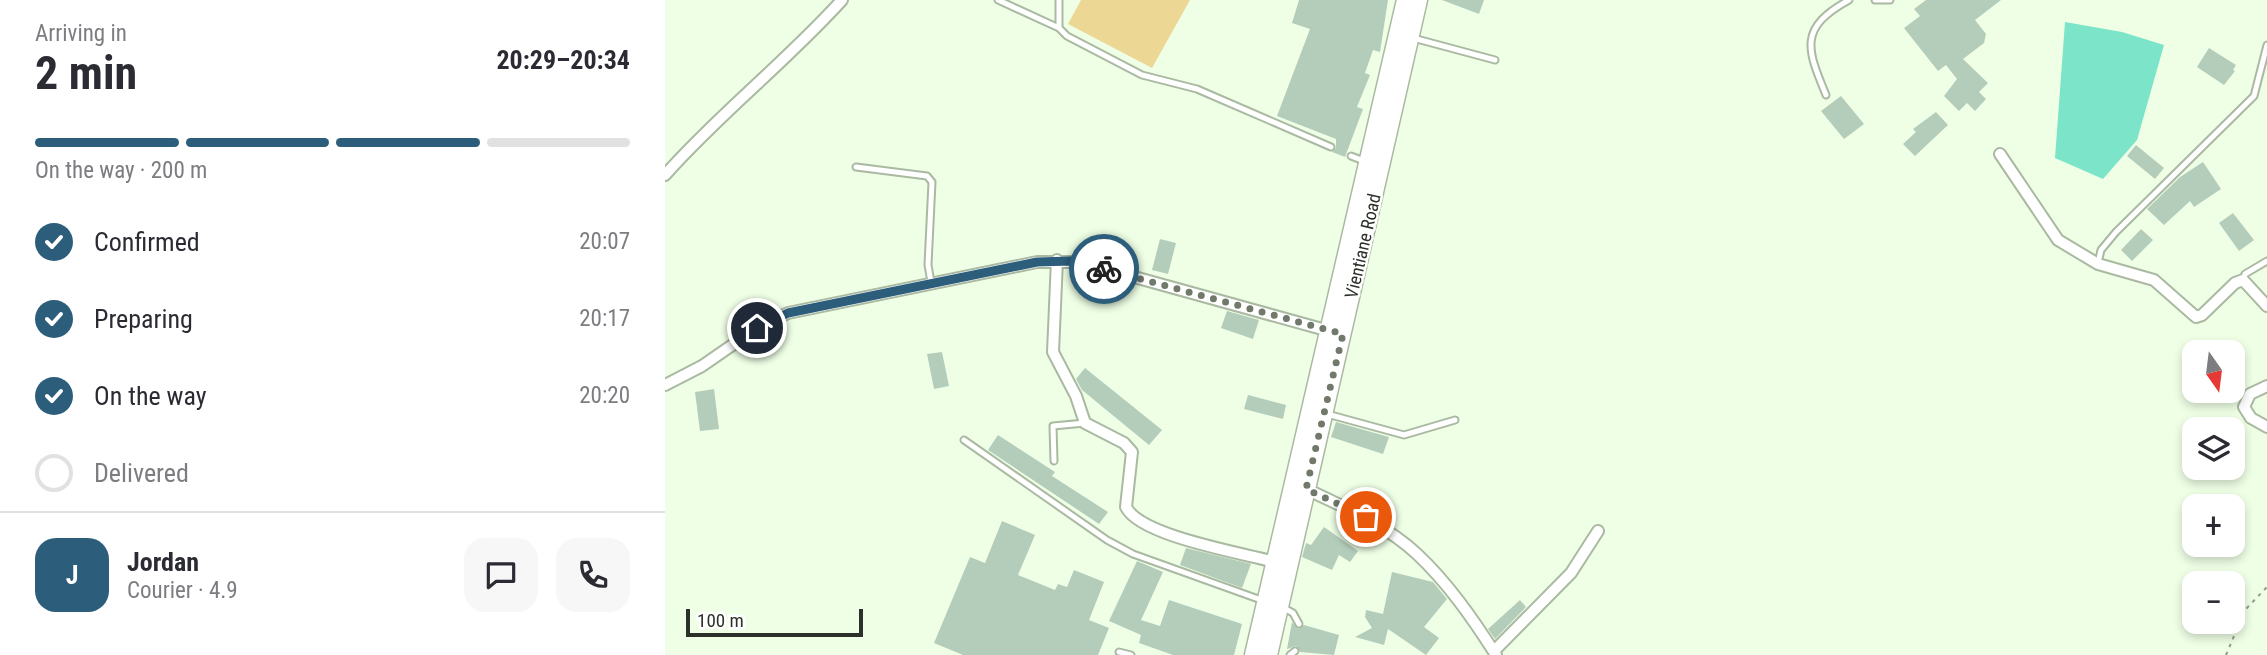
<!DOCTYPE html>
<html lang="en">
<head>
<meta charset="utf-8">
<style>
  body { margin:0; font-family:"Roboto Condensed",sans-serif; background:#f7f7f7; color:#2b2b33; height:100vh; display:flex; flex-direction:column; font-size:26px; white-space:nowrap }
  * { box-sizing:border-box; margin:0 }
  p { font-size:23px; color:#7c7c81 }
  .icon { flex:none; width:38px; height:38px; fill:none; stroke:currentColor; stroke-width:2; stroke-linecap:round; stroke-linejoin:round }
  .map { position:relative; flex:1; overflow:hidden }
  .details { display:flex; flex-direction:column; background:#fff; width:665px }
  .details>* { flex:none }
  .needle { width:46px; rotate:166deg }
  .fabs { position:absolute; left:1517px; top:340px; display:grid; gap:14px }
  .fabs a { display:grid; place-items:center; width:63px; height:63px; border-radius:14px; background:#fff; box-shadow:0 4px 10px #0003; font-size:35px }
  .scale { position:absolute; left:21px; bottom:18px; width:177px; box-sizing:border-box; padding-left:7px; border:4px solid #2b3128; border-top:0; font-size:19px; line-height:24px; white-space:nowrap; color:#2b3128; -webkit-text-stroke:5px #fff; paint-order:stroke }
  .pin { position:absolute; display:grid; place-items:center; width:60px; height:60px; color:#fff; margin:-30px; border:4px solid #fff; border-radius:50%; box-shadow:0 2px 7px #0007 }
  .courier { position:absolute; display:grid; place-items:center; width:70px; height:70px; margin:-35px; border:5px solid #2c5e7c; border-radius:50%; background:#fff; color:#222; box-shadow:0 2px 9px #0007 }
  .summary em { font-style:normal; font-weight:700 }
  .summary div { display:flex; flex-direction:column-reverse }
  .summary { display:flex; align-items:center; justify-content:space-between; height:119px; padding:0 35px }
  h1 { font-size:46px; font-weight:700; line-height:52px }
  .bar { display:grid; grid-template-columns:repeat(4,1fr); gap:10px 7px; align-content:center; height:84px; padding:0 35px }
  .bar i { height:9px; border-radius:5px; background:#e1e1e2 }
  .bar .current { background:#2c5e7c }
  .bar p { grid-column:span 4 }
  .line { display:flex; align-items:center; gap:18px; padding:0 35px; border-top:2px solid #e1e1e2 }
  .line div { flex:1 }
  .round { display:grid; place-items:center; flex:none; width:74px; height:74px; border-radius:21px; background:#f7f7f7 }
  ol { padding:0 35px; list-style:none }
  li { display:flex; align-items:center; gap:21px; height:77px }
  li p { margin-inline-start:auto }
  li .icon { padding:7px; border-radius:50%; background:#2c5e7c; color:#fff; stroke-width:4 }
  li:last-child { color:#7c7c81 }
  li i { width:38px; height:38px; border:4px solid #e1e1e2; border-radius:50% }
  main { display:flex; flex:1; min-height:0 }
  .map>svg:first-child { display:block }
</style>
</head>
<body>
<main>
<section class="details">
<div class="summary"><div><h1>2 min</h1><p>Arriving in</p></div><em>20:29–20:34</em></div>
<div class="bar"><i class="current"></i><i class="current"></i><i class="current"></i><i></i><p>On the way · 200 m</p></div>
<ol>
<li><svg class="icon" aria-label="check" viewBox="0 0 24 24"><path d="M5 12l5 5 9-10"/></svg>Confirmed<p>20:07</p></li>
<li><svg class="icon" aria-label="check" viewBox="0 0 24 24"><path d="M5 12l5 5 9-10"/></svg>Preparing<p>20:17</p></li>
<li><svg class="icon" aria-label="check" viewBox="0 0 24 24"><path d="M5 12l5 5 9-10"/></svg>On the way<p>20:20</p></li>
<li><i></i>Delivered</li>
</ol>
<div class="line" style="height:126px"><b class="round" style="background:#2c5e7c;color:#fff">J</b><div><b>Jordan</b><p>Courier · 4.9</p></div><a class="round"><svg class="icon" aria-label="chat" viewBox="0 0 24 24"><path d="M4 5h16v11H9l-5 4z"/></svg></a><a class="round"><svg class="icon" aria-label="phone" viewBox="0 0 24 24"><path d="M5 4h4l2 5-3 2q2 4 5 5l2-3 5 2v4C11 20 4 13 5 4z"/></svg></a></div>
</section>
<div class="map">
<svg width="1602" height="655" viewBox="0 0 1602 655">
  <rect width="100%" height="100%" fill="#efffe6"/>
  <path fill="#edd794" d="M416,0H525L487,68L403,24Z"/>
  <path fill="#7ce4c9" d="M1400,22L1457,32L1499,45L1472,140L1438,179L1390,158Z"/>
  <g fill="#b4cdbb">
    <path d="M634,0H723L715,52L708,50L700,73L705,75L692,107L698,109L680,157L667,152L671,148V139L612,116L645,29L627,23Z"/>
    <path d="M777,0H819L814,14Z"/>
    <path d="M1261,0H1336L1310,20L1321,34L1319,43L1298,59L1323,83L1314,92L1321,99L1310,111L1302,103L1294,111L1279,96L1292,79L1281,65L1273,71L1239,28L1255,16L1249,9Z"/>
    <path d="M1544,48L1571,65L1568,70L1570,71L1559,85L1532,67Z"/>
    <path d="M1176,96L1199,124L1179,139L1156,111Z"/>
    <path d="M1271,112L1283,125L1250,156L1238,144L1251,132L1248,129Z"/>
    <path d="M1471,145L1499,168L1490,179L1462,156Z"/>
    <path d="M1538,162L1556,189L1529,207L1525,201L1499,225L1482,209L1515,177Z"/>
    <path d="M1568,213L1589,240L1574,251L1554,223Z"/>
    <path d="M1476,229L1488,240L1467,261L1456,250Z"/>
    <path d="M495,239L511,243L503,274L487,270Z"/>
    <path d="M562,311L594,320L588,339L556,328Z"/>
    <path d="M277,352L284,386L269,389L262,354Z"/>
    <path d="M420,368L497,430L484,445L417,390L411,379Z"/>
    <path d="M49,389L54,429L35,431L30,392Z"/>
    <path d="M583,395L621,405L618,419L579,409Z"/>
    <path d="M671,422L724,437L718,454L666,437Z"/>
    <path d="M333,435L390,472L387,476L443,512L434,524L323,450Z"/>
    <path d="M337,521L370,535L353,575L390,590L393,584L402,587L409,570L439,582L424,620L444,628L433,655H298L269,643L305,557L320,563Z"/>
    <path d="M659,527L693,551L685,562L674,555L667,570L637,557L641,543L646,545Z"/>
    <path d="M521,548L586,564L577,588L515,565Z"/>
    <path d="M472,561L498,572L476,620L495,626L504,600L577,624L569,655H508L474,643L476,635L444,621Z"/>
    <path d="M727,572L768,582L782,599L759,627L774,638L761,655L723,629L719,645L690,637L707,628L700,617L701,610L718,614Z"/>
    <path d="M855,600L861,607L830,639L823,629Z"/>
    <path d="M627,622L633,629L639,625L674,635L669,655L635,652L631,646L622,649Z"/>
  </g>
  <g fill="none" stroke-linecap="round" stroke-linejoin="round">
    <defs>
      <g id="lane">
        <path d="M333,0L394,28"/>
        <path d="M394,0V28L402,36L477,75L532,89L666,147"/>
        <path d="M1210,0H1225"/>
        <path d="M748,38L830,60"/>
        <path d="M1161,95C1142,49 1133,28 1184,0"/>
        <path d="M686,156L699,161"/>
        <path d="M191,167L262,176L267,182L263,265L266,282"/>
        <path d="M1433,263L1436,250L1451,232L1589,96L1602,45"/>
        <path d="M1578,280L1580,274L1602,261"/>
        <path d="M662,414L739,435L790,420"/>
        <path d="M299,440L442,540L468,554L599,601"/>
        <path d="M389,461L388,426L420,423"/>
        <path d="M617,607L628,613L634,624"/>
        <path d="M454,652L466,655"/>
        <path d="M625,655L630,651"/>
      </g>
      <g id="street">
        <path d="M1335,154L1393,240L1433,264L1489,280L1531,317L1537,315L1570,283L1578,280L1602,306"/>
        <path d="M0,175C55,113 121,62 177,0"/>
        <path d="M392,260L388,352L411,396L420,423L459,443L467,452L461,507C475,536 577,553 610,562"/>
        <path d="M0,385L37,366L92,328L123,313L372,262H415L668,332"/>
        <path d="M1602,386L1585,394L1579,407L1586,418L1602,427"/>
        <path d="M641,489C679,507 721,525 752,554C783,583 808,619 831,655"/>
        <path d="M829,651L906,573L933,531"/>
      </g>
      <g id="secondary">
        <path d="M588,655L740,0"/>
        <path d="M604,655L754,0"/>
      </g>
    </defs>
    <use href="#lane" stroke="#aab9a1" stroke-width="9"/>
    <use href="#street" stroke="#aab9a1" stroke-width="14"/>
    <use href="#secondary" stroke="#aab9a1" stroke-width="19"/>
    <path stroke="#929d8c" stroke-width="2" stroke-dasharray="3.5 5" stroke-linecap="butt" d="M1561,655L1580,610L1602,587"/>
    <use href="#lane" stroke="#fff" stroke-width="5"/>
    <use href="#street" stroke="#fff" stroke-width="10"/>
    <use href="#secondary" stroke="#fff" stroke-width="16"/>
  </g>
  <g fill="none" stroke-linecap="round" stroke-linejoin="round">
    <path stroke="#70796a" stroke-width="7" stroke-dasharray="0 12.6" d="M439,269L678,334L641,489L701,517"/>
    <path stroke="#2c5e7c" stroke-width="9" d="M92,328L123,313L372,262L406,261L439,269"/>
  </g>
  <g text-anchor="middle" stroke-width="5" stroke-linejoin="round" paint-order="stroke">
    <g font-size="18" fill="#2b3128" stroke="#fff">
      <text transform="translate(698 246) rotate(-77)" y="6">Vientiane Road</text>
    </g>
  </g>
</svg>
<div class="fabs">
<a><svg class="needle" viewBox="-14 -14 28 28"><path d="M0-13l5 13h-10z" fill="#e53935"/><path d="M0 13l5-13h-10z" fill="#7c7c81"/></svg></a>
<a><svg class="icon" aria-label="layers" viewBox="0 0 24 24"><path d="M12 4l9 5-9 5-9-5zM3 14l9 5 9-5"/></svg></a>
<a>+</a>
<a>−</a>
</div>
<div class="scale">100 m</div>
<div class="pin" style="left:701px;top:517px;background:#ea580c"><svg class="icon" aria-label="bag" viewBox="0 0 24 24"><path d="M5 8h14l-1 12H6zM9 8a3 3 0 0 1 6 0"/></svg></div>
<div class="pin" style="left:92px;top:328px;background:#1f2937"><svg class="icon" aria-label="home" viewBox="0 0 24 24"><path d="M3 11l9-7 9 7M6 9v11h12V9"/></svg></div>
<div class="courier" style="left:439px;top:269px"><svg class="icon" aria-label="bike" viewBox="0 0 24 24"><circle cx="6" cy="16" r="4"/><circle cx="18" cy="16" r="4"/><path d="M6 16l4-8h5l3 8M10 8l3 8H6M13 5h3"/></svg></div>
</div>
</main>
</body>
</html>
